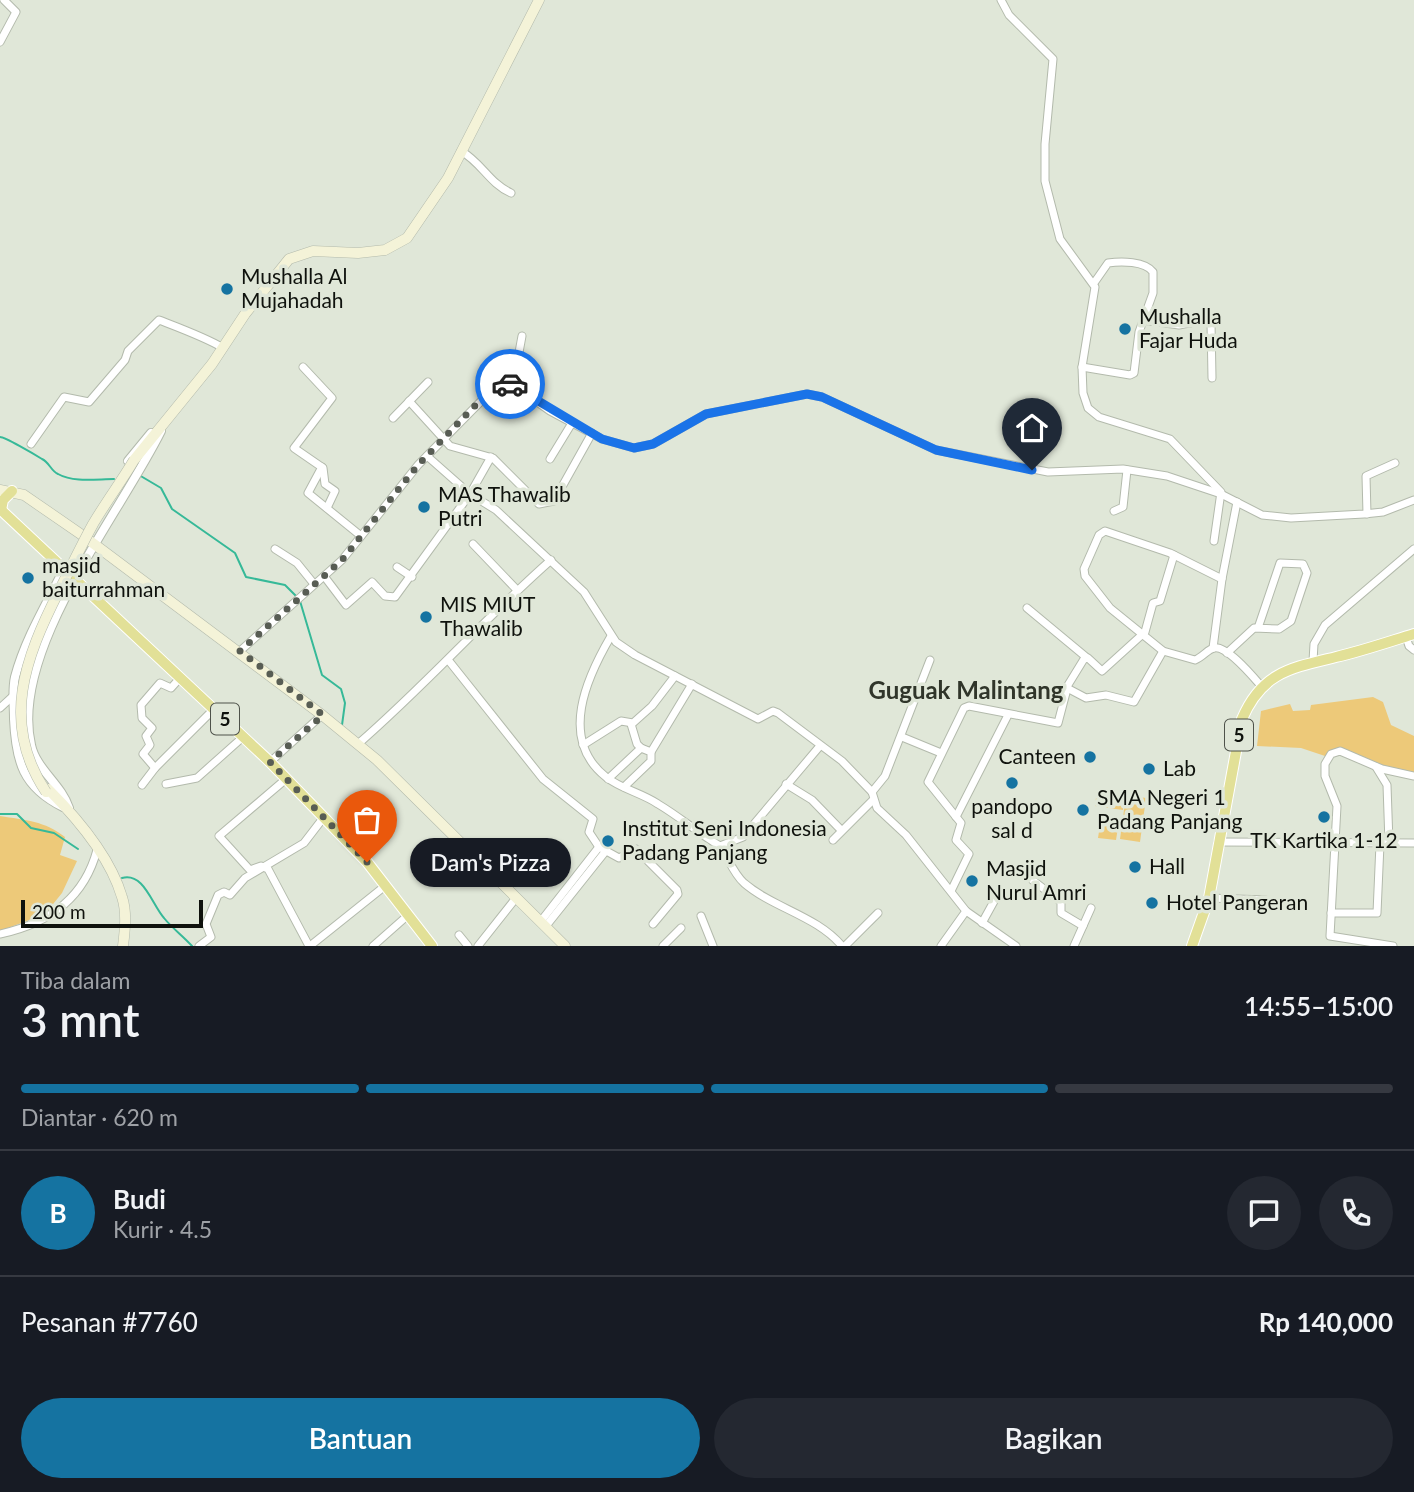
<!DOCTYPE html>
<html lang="id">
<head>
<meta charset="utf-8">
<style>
  body { margin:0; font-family:Lato,sans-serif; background:#242831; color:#f1f3f6; height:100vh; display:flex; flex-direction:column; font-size:26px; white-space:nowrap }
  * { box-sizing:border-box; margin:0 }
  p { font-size:23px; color:#9ea1a6 }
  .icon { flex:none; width:38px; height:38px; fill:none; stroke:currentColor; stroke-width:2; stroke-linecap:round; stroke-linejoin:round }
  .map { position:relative; height:946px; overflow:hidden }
  .side { display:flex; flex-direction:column; background:#171b24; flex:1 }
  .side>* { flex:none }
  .scale { position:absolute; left:21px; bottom:18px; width:182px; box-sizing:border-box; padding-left:7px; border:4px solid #0f120d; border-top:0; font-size:19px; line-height:24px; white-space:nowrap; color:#0f120d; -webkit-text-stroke:5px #e0e7d8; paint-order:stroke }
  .pin { position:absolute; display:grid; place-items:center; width:60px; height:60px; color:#fff; margin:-72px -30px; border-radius:50% 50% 50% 0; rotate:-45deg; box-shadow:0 0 7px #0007 }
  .pin .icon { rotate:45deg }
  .courier { position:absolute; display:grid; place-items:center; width:70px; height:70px; margin:-35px; border:5px solid #1a73e8; border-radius:50%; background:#fff; color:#222; box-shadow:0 2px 9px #0007 }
  .bubble { position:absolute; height:49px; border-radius:24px; background:#171b24; box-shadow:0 2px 5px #0004; font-size:23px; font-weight:600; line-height:49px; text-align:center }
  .head em { font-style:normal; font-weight:600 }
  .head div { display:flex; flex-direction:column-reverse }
  .head { display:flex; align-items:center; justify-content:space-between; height:119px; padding:0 21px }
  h1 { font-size:46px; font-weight:600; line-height:52px }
  .bar { display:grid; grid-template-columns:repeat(4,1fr); gap:10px 7px; align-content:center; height:84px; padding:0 21px }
  .bar i { height:9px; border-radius:5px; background:#363941 }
  .bar .selected { background:#1573a1 }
  .bar p { grid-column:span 4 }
  .line { display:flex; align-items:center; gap:18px; padding:0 21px; border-top:2px solid #363941 }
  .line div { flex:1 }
  .round { display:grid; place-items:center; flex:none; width:74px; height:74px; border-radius:37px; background:#242831 }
  .cta { display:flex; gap:14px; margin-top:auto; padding:14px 21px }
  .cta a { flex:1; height:80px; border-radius:42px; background:#1573a1; color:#fff; font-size:28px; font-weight:600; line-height:80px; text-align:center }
  .cta a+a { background:#242831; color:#f1f3f6 }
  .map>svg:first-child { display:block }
</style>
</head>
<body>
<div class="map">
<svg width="1414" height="946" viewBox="0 0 1414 946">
  <rect width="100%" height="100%" fill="#e0e7d8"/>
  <g fill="#edc979">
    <path d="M1373,697L1383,702L1391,725L1414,736V777L1387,772L1349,753L1328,757L1301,748L1257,746L1261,711L1290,704L1293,711L1310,710L1311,705Z"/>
    <path d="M1097,790L1125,794L1123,810L1095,806Z"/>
    <path d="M1126,795L1146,798L1140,842L1120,839Z"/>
    <path d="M0,816C25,820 45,821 65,837L60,855L77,861L62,893L45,914L0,931Z"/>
    <path d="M1101,818L1119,821L1116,840L1098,838Z"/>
  </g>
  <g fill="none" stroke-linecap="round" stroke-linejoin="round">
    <g stroke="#36b998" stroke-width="2">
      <path d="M0,437C5,437 34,454 42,459C49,462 51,471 58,474C74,483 97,479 114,479"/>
      <path d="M139,475L161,488L172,509L235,553L246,577L285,585L297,597"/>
      <path d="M300,601L322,675L341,689L345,703L342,725"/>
      <path d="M0,814H17L31,828L54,833L78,849"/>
      <path d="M122,878C144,872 152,905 164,918C172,928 183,936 192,946"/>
    </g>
    <defs>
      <g id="minor">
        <path d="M1001,0L1009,15L1053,59L1045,144V181L1060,239L1095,287L1082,367L1083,393L1088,408L1099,417L1170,439L1221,492L1214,541"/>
        <path d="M0,42L16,12L4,0"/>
        <path d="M461,151C482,163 489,183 511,193"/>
        <path d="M1143,320L1179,325L1205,320L1211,323L1212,378"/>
        <path d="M303,367L332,398L294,448L323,468L325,484L335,491L327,508"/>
        <path d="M1082,367L1130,375L1134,373L1139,332L1153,293V272C1145,261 1121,261 1108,263L1094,283"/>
        <path d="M513,385L522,336"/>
        <path d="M409,401L450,446L493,458L539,504L554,501L592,433"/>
        <path d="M393,418L428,382"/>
        <path d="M31,444L64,397L89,402L125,360L128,351L159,320C177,327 207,338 223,348"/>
        <path d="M427,456L470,494L496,510L584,592L616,642L635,655L758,719L773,711L778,713L842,761L872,792L877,808L906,835L966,911L941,946"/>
        <path d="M550,459L572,423"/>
        <path d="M322,467L308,493L361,536"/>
        <path d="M1114,511L1123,507L1127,470"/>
        <path d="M1367,514L1366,476L1395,463"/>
        <path d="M473,544L517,590"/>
        <path d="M275,549L297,563L314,584"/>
        <path d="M397,567L412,577"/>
        <path d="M324,576L346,605L372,582L385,596L395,597L470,494L491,457"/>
        <path d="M1222,579L1170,553L1105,531L1099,535L1084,569L1085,576L1110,608L1163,651L1195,660C1203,657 1208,649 1214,648C1227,645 1254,678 1262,687"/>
        <path d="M1027,608L1086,657"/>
        <path d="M611,636C587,677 558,739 606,777C621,789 642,793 658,804C680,817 698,833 720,846L743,837L819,747"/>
        <path d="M1406,637L1409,646L1414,650"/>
        <path d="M1213,648L1222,579L1237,502"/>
        <path d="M240,651L342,560L418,465L498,384L513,385L550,411L602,439L634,448L653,444L706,414L807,394L822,397L936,450L1048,472L1123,469L1167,476L1221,494L1262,515L1291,518L1364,514L1383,512L1414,500"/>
        <path d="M1227,653L1254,628L1279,629L1291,621L1307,573L1303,564L1280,563L1258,628"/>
        <path d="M449,661L543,779L593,819L589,832L599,847L619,858L636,849L677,890L678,894L653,924"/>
        <path d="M1313,661L1314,644L1325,625L1414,549"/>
        <path d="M1067,688L1086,698L1106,695L1134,702L1163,651"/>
        <path d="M0,708L13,696"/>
        <path d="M631,724L637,744L641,748"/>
        <path d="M902,737L941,753"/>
        <path d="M358,744C425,686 484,619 551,560"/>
        <path d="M583,745L621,721L633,723L652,706L675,676"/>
        <path d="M651,752L692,684"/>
        <path d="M270,762L322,715"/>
        <path d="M1376,767L1387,785L1389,843"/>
        <path d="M155,768L143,754L150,745L146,736L152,728L142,718L141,705L160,683L171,688L180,678"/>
        <path d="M286,779L219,836L250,870L261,866L268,869L309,946"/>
        <path d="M608,779L641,748L651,752V761L624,787"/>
        <path d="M166,784L197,778L243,737"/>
        <path d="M786,784L812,800L841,830"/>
        <path d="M142,785L155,768L214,709"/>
        <path d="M872,792L885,776L930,660"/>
        <path d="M956,817L1008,715"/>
        <path d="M833,840L873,800"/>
        <path d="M1218,842L1414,843"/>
        <path d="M720,846C729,858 732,872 744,883C773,908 817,916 842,946"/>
        <path d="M1031,879L1061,902V913L1083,926"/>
        <path d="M951,891L969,854L956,840L961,823L928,782L964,708L969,706L1058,723L1068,685L1084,659L1088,658L1102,671L1145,632L1153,603L1160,601L1174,555"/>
        <path d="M1209,898L1266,900"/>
        <path d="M966,911L1016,946"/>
        <path d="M1331,913H1377L1380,844"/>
        <path d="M701,916L713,946"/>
        <path d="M541,921L599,847"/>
        <path d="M982,923L998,894"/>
        <path d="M546,926L605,852"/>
        <path d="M0,934C47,924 84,899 97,850"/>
        <path d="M459,935L468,946"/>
        <path d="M199,946L211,937L206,924L218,895L224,892L230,895L245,878L304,843L324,817"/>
        <path d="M310,946L385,886"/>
        <path d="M373,946L407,916"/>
        <path d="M478,946L516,898"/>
        <path d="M663,946L681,928"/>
        <path d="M845,946L878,913"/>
        <path d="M1074,946L1091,908"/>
        <path d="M1393,946L1330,936L1337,806L1325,776V764L1331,754L1340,751L1382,769L1414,776"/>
      </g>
      <g id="tertiary">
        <path d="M128,461L151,433"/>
        <path d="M63,807C23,787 16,762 14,719C14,705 12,690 15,677C25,639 47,603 64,569"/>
        <path d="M69,808C61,784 36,769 31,745C9,651 120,514 161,431"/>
      </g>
      <g id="secondary">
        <path d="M134,460L212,364L245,314L289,259L313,251L358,253L385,250L407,238L448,178L539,0"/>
        <path d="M0,490L24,495L82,535L322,715L377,760L565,946"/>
        <path d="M48,789C77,818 110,856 122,897C127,912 125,930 123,946"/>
      </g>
      <g id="trunk">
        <path d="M0,509L270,762L367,862L432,946"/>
        <path d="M1,510L3,500L12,491"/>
        <path d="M1192,946L1209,898L1242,719C1262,672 1291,668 1336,657C1362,651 1388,642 1414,634"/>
      </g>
    </defs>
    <use href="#minor" stroke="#b3baac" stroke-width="9"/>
    <use href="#tertiary" stroke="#b3baac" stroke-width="10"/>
    <use href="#secondary" stroke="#b3baac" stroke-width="11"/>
    <use href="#trunk" stroke="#fff" stroke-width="12"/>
    <use href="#minor" stroke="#fff" stroke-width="7"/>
    <use href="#tertiary" stroke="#fff" stroke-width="8"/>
    <use href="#secondary" stroke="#f4f3d8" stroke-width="10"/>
    <use href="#trunk" stroke="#e2e097" stroke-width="10"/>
    <defs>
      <path id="secondary-bridge" d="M46,792C0,723 25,658 59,591C70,569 81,546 93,524C106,502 121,482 134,460"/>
    </defs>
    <use href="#secondary-bridge" stroke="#b3baac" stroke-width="11" stroke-linecap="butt"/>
    <use href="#secondary-bridge" stroke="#f4f3d8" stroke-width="10"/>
  </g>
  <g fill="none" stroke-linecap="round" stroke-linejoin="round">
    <path stroke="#585d54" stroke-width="7" stroke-dasharray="0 12.6" d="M367,862L270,762L323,715L240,651L342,560L418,465L491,389L510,384"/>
    <path stroke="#1a73e8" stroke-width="9" d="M510,384L602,439L634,448L653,444L706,414L807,394L822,397L936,450L1032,470"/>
  </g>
  <g fill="#1573a1" stroke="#e0e7d8" stroke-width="2.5">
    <circle cx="227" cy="289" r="7"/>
    <circle cx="1125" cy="329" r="7"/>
    <circle cx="424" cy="507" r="7"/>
    <circle cx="28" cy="578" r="7"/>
    <circle cx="426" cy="617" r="7"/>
    <circle cx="1090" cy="757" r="7"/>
    <circle cx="1149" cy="769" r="7"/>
    <circle cx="1012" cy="783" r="7"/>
    <circle cx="1083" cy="810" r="7"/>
    <circle cx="1324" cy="817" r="7"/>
    <circle cx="608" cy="841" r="7"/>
    <circle cx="1135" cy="867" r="7"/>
    <circle cx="972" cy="881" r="7"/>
    <circle cx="1152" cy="903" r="7"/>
  </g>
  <g text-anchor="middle" stroke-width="7" stroke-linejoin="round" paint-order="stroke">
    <g fill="#e0e7d8" stroke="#4e524a" stroke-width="2">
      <rect x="211" y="703.5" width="28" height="31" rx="5"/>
      <rect x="1225" y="719.5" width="28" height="31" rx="5"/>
    </g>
    <g font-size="19" font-weight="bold" fill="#0f120d">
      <text x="225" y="726">5</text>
      <text x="1239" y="742">5</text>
    </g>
    <g font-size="21" fill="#0f120d" stroke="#e0e7d8" text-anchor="start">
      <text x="241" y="284">Mushalla Al<tspan x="241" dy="24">Mujahadah</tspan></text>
      <text x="1139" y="324">Mushalla<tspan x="1139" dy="24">Fajar Huda</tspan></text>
      <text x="438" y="502">MAS Thawalib<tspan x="438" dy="24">Putri</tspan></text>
      <text x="42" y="573">masjid<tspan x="42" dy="24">baiturrahman</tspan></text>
      <text x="440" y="612">MIS MIUT<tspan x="440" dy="24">Thawalib</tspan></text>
      <text x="1076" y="764" text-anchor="end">Canteen</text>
      <text x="1163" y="776">Lab</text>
      <text x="1097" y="805">SMA Negeri 1<tspan x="1097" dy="24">Padang Panjang</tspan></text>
      <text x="1012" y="814" text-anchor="middle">pandopo<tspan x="1012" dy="24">sal d</tspan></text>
      <text x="622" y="836">Institut Seni Indonesia<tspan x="622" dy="24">Padang Panjang</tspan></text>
      <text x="1324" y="848" text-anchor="middle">TK Kartika 1-12</text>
      <text x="1149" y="874">Hall</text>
      <text x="986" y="876">Masjid<tspan x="986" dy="24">Nurul Amri</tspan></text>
      <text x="1166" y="910">Hotel Pangeran</text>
    </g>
    <g font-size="24" font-weight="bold" fill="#30352a" stroke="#e0e7d8">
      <text x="966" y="699">Guguak Malintang</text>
    </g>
  </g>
</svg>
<div class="scale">200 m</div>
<div class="pin" style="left:367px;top:862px;background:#ea580c"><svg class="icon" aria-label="bag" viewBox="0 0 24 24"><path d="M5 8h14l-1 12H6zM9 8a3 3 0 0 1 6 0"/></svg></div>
<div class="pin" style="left:1032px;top:470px;background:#1f2937"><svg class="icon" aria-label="home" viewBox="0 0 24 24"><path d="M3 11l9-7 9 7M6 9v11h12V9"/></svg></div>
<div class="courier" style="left:510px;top:384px"><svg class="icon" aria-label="car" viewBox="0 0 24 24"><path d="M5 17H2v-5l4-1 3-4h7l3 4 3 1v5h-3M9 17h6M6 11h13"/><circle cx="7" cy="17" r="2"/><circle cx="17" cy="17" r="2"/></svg></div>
<div class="bubble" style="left:410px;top:838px;width:161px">Dam's Pizza</div>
</div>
<section class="side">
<div class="head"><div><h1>3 mnt</h1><p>Tiba dalam</p></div><em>14:55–15:00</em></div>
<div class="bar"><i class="selected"></i><i class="selected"></i><i class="selected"></i><i></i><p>Diantar · 620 m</p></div>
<div class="line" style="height:126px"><b class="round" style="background:#1573a1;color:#fff">B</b><div><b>Budi</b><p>Kurir · 4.5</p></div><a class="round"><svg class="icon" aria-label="chat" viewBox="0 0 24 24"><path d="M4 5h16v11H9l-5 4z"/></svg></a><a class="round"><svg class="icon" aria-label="phone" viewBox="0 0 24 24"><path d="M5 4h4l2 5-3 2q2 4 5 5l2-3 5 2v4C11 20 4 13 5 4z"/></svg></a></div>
<div class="line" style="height:91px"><div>Pesanan #7760</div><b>Rp 140,000</b></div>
<div class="cta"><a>Bantuan</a><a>Bagikan</a></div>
</section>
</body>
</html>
